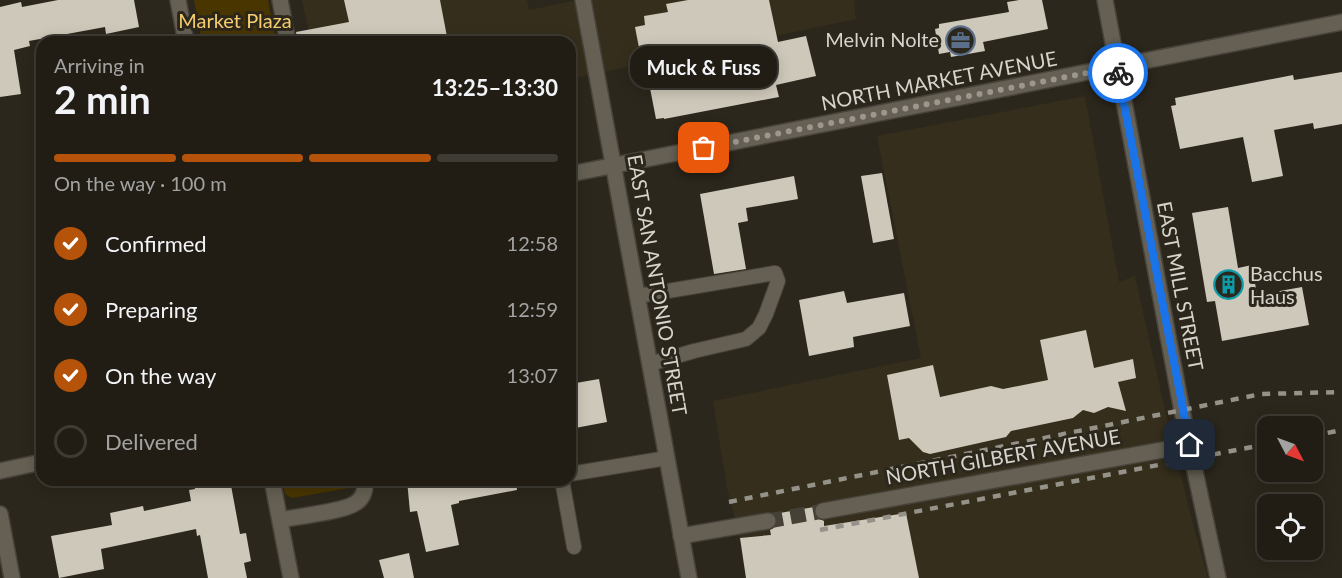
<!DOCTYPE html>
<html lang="en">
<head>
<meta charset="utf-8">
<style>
  body { margin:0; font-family:Lato,sans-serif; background:#2d2a22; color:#f1f3f6; height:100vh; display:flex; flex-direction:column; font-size:22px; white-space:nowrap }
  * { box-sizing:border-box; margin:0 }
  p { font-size:20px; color:#a2a2a0 }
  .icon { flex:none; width:33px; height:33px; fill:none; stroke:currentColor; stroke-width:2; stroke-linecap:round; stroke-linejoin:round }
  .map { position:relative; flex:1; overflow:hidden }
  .details { position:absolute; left:36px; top:36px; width:540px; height:450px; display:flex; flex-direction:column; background:#211d15; border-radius:18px; box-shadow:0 3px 15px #0003,0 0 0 2px #3e3b34 }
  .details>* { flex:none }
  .needle { width:39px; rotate:131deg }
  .controls { position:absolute; left:1257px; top:416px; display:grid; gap:12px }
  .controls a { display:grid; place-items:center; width:66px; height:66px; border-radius:12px; background:#211d15; box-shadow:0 3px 15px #0003,0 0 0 2px #3e3b34; font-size:30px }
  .pin { position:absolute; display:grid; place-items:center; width:51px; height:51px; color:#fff; margin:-26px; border-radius:12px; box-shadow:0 3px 9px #0006 }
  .courier { position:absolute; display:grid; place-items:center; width:60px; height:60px; margin:-30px; border:4px solid #1a73e8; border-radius:50%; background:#fff; color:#222; box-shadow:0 2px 8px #0007 }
  .bubble { position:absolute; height:42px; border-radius:18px; background:#211d15; box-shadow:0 3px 15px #0003,0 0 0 2px #3e3b34; font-size:20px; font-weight:700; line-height:42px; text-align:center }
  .summary em { font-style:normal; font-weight:700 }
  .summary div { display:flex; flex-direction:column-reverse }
  .summary { display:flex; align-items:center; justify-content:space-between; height:102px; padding:0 18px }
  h1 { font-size:39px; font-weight:700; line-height:45px }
  .bar { display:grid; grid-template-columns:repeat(4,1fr); gap:9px 6px; align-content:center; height:72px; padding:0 18px }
  .bar i { height:8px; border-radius:4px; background:#3e3b34 }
  .bar .current { background:#b45309 }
  .bar p { grid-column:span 4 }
  ol { padding:0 18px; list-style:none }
  li { display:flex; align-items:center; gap:18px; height:66px }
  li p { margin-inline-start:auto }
  li .icon { padding:6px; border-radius:50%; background:#b45309; color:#fff; stroke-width:4 }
  li:last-child { color:#a2a2a0 }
  li i { width:33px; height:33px; border:3px solid #3e3b34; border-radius:50% }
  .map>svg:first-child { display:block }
</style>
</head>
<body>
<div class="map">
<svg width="1342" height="578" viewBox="0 0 1342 578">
  <rect width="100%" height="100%" fill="#2c271c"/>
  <g fill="#352e1c">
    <path d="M302,0H527L529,10L577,0H854L856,19L570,79V42H311Z"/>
    <path d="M1085,96L1119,282L1135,276L1164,406L1192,520L1208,578H746L740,538L727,488L713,401L921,358L877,136Z"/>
  </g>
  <g fill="#483500">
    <path d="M194,0H268L276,42H202Z"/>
    <path d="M282,480H355L353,485L349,488L292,498L285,494Z"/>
  </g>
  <g fill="#cec8ba">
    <path d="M58,0H134L139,27L106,34L105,27L29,41L30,46L14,50L21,94L0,97V7L21,2L22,7Z"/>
    <path d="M344,0H440L448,42H298L296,32L349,22Z"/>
    <path d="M688,0H769L778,42L806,36L816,76L776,85L779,97L664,119V118L656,119L643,52L640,53L635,27L645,25L644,16L668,12L666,4Z"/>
    <path d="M1019,0H1042L1048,29L983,42L985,51L951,57L950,52L939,54L935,29L939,28V24L1009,12L1007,2Z"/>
    <path d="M1342,72V124L1314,129L1313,123L1274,130L1283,176L1252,182L1243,137L1180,149L1171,106L1176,105L1175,98L1293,75L1294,80Z"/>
    <path d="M882,173L894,239L873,243L861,176Z"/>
    <path d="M794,176L798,199L746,208L748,221L738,223L746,269L714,274L700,194Z"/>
    <path d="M1228,207L1238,268L1252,265L1257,295L1302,287L1309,325L1222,341L1215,301L1207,302L1192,213Z"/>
    <path d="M844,291L847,303L904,293L910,326L853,337L854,347L809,356L799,300Z"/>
    <path d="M1086,330L1094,368L1133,359L1136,378L1118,382L1126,411L1108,407L1094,413L1083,410L1073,418L1011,431L1006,437L930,454L923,452L909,438L899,440L887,375L933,365L940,397L991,386L1003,389L1048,380L1040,340Z"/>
    <path d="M599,379L607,422L570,429V384Z"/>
    <path d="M194,480H230L240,534L246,533L251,561L244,563L247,578H208L200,535L197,536L196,529L101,549L104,569L59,578L51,536L112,525L110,513L143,506L144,511L191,501L189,490L195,489Z"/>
    <path d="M407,480H516L517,490L459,501V503L451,505L459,545L426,552L417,511L410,512Z"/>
    <path d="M814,507L815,517L824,521V526L906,513L919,578H746L740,538L771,535L770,530L777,524V519L774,514Z"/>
    <path d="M409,553L414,578H384L379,560Z"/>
  </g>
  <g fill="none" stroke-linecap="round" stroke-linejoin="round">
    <path stroke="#464137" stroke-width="15" stroke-dasharray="15 8" stroke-linecap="butt" d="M768,521L823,511"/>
    <defs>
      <g id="service">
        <path d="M638,296L775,273L778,281L766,314L759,328L746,339L694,351L650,364"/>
        <path d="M570,474L667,458"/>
        <path d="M562,480L574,547"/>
      </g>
      <g id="minor">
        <path d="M178,0L186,42"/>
        <path d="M280,0L288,42"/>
        <path d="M1105,0L1182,411L1218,578"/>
        <path d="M570,174L1342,22"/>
        <path d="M0,471L42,462"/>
        <path d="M272,480L291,578"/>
        <path d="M823,511L1190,445"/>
        <path d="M0,514L12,578"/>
        <path d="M280,520C295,517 344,511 354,504C363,499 366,490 365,480"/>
        <path d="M681,536L768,521"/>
      </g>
      <path id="secondary" d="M583,0L689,578"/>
    </defs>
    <use href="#service" stroke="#47423a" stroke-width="16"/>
    <use href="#minor" stroke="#47423a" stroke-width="18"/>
    <use href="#secondary" stroke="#47423a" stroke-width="18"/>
    <use href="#service" stroke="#656053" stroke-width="14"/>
    <use href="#minor" stroke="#656053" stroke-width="15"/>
    <use href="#secondary" stroke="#656053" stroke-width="15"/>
    <g stroke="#959289" stroke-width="4.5" stroke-dasharray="8 8" stroke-linecap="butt">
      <path d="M1312,436L1342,430"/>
      <path d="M729,502L1261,394L1342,392"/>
      <path d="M820,530L1268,444"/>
    </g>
  </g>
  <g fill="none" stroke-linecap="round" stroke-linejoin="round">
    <path stroke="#9b978f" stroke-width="6" stroke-dasharray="0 10.8" d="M704,148L1117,67L1118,73"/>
    <path stroke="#1a73e8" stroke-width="8" d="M1118,73L1190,445"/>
  </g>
  <defs>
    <symbol id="office-ring" viewBox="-11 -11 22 22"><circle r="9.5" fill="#2c271c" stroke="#5c6f8a" stroke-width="1.5"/><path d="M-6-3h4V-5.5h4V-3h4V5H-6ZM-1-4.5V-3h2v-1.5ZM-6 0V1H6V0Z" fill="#5c6f8a"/></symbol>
    <symbol id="building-ring" viewBox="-11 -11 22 22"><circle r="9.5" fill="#2c271c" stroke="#0f9aa8" stroke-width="1.5"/><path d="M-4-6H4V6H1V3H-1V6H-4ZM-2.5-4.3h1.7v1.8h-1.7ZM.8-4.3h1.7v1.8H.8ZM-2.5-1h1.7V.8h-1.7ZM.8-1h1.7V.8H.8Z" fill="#0f9aa8"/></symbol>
  </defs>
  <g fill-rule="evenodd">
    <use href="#office-ring" x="944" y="24" width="33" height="33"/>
    <use href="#building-ring" x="1212" y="268" width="33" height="33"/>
  </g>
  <g text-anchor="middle" stroke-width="6" stroke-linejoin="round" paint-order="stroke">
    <g font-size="20" fill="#f6cd6e" stroke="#2c271c">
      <text x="235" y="28">Market Plaza</text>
    </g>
    <g font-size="20" fill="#d7d4cd" stroke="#2c271c" text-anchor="end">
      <text x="939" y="47">Melvin Nolte</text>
      <text x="1250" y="281" text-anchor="start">Bacchus<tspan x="1250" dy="23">Haus</tspan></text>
    </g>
    <g font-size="20" fill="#d7d4cd" stroke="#2c271c">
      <text transform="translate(939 81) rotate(-11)" y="7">NORTH MARKET AVENUE</text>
      <text transform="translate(657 285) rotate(80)" y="7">EAST SAN ANTONIO STREET</text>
      <text transform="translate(1180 286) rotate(79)" y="7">EAST MILL STREET</text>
      <text transform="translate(1003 457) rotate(-10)" y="7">NORTH GILBERT AVENUE</text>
    </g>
  </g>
</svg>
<div class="controls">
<a><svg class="needle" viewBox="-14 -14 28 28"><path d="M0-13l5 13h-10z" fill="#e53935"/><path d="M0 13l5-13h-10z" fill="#a2a2a0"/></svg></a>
<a><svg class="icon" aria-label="locate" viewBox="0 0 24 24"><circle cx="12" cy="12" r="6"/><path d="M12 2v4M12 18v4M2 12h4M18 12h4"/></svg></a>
</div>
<div class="pin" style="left:704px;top:148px;background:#ea580c"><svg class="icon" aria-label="bag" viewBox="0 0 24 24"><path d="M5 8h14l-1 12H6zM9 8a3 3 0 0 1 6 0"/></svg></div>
<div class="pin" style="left:1190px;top:445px;background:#1f2937"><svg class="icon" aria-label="home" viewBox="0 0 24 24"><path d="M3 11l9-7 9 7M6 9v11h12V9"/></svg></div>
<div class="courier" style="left:1118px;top:73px"><svg class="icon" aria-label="bike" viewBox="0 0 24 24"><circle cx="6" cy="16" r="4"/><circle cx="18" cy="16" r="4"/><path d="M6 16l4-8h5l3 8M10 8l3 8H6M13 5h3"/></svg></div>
<div class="bubble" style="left:630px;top:46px;width:147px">Muck &amp; Fuss</div>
<section class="details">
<div class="summary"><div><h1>2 min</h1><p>Arriving in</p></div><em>13:25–13:30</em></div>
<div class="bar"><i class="current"></i><i class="current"></i><i class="current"></i><i></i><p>On the way · 100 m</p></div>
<ol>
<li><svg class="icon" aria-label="check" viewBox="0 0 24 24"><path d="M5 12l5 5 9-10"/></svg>Confirmed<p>12:58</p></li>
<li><svg class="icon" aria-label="check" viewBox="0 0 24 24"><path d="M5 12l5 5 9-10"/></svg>Preparing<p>12:59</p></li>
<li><svg class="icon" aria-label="check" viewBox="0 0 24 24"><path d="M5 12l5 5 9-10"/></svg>On the way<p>13:07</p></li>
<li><i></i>Delivered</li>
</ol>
</section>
</div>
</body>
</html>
